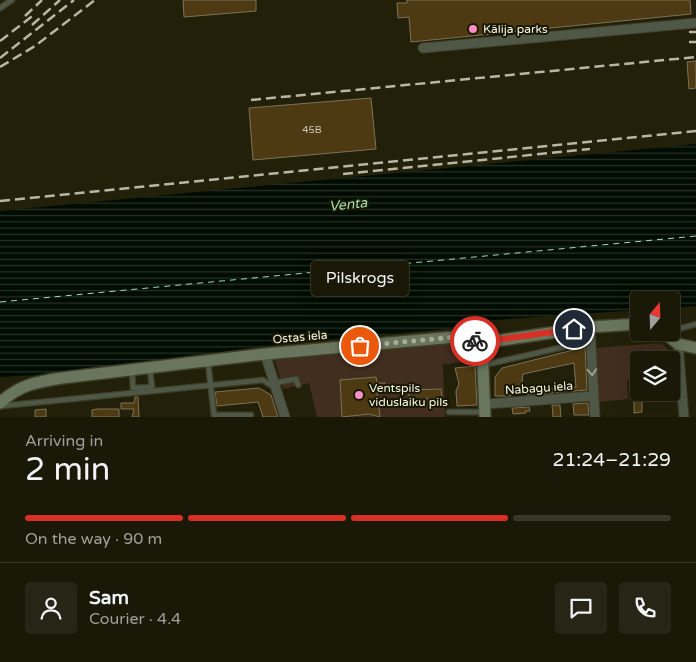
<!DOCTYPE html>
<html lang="en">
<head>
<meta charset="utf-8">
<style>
  body { margin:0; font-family:"Varela Round",sans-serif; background:#272515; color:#f1f3f6; height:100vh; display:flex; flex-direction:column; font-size:19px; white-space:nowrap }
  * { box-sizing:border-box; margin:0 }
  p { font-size:16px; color:#9fa09b }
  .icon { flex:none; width:28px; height:28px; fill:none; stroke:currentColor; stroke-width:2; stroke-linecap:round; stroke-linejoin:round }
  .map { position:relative; height:417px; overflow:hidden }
  .sheet { display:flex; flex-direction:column; background:#1a1807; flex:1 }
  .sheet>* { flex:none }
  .needle { width:32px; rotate:19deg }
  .tools { position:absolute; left:630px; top:291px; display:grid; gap:10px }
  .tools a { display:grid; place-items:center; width:50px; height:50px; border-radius:5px; background:#1a1807; box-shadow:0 5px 20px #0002,0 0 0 1px #383728; font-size:25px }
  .pin { position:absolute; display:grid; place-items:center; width:42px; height:42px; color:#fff; margin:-21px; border:2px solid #fff; border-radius:50%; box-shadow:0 1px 5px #0007 }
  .courier { position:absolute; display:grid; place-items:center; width:50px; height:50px; margin:-25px; border:4px solid #d93025; border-radius:50%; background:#fff; color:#222; box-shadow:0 1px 6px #0007 }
  .bubble { position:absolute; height:35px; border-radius:5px; background:#1a1807; box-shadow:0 5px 20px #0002,0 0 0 1px #383728; font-size:16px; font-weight:600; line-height:35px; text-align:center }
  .summary em { font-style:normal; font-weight:600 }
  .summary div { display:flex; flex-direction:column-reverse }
  .summary { display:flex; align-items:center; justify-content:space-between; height:85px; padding:0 25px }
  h1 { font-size:32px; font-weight:600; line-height:38px }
  .bar { display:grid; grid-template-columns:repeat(4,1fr); gap:8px 5px; align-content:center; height:60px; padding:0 25px }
  .bar i { height:6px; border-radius:4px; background:#383728 }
  .bar .active { background:#d93025 }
  .bar p { grid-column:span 4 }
  .line { display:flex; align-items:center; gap:12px; padding:0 25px; border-top:1px solid #383728 }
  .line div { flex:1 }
  .round { display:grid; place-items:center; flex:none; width:52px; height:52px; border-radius:5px; background:#272515 }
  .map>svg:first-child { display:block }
</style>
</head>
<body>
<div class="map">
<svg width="696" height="417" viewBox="0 0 696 417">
  <defs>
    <pattern id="water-rules" width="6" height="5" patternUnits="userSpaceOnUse" patternTransform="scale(1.25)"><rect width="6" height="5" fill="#000c01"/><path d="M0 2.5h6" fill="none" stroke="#263026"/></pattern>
  </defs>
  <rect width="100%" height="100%" fill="#222009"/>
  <g fill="#412e1f">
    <path d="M454,343C467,345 474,348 478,361L443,364L445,417H317L309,383L283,389L275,360Z"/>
    <path d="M661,343L676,357L678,371L671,372V360H639V378L627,380L628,399L599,402L595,348Z"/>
  </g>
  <path fill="url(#water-rules)" d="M696,144V306L671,308V300H639V310L480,321L471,327L299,342L38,375L0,377V211Z"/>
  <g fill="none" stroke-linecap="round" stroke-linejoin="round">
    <path stroke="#a0dfb1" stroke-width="1" stroke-dasharray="6 5" stroke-linecap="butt" d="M0,302L696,236"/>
  </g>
  <g fill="#4d3a13" stroke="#7e725a">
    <path d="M183,0H256V11L184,17Z"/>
    <path d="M407,0H690L691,14L411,42L409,17L398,18L397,3H407Z"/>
    <path d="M696,61V88L689,89L687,62Z"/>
    <path d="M371,98L376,149L253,160L249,108Z"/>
    <path d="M585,347L587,390L526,395L525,390L576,387L574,363L523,374L521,389L510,396H495V377L502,368Z"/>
    <path d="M475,366L477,405L457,406L456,391L459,384L455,368Z"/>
    <path d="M376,377L377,383H385V392H377L380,417L369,414L342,417L340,380Z"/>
    <path d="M259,388L271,395L278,417H263L258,402L217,406L215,392Z"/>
    <path d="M441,389L442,398L409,400V390Z"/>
    <path d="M135,397H138L139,417H132L134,409H121V403H134Z"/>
    <path d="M642,400V412L634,413V401Z"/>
    <path d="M588,403L589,415H574L573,404Z"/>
    <path d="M552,405H560L561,417H553Z"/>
    <path d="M529,407L530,411H526V413L513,414L512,408Z"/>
    <path d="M46,409V417H35V410Z"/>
    <path d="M97,409H119V417H92V410Z"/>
  </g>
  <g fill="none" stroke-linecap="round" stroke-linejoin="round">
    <defs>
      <g id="lane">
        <path d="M0,8L12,0"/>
        <path d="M671,331L696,324"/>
        <path d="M208,362L214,415H251"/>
        <path d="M484,365L590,341"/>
        <path d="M132,371L133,388L152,387L150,369"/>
        <path d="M274,383L296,379L298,385"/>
        <path d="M1,406L263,380L275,388"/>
        <path d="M449,412H485"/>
      </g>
      <g id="street">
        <path d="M423,48L696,23"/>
        <path d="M590,327L595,417"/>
        <path d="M678,344L684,417"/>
        <path d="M265,354L285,417"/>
        <path d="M486,404L594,396"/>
      </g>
      <g id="secondary">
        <path d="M663,332L678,344L696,348"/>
        <path d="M482,343L485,417"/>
        <path d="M0,403C19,385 36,382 62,378L265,354L455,337L482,343L590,327L639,324"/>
      </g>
    </defs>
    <use href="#lane" stroke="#3f3e28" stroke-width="7"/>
    <use href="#street" stroke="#3f3e28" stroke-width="11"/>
    <use href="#secondary" stroke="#3f3e28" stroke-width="14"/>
    <use href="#lane" stroke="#4f5747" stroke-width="4.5"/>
    <use href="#street" stroke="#4f5747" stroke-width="9"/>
    <use href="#secondary" stroke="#69765d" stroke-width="11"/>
    <g stroke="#b8b7a6" stroke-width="2.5" stroke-dasharray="10 5" stroke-linecap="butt">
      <path d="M25,16L42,0"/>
      <path d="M32,25L60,0"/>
      <path d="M689,32H696"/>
      <path d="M0,41L35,14"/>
      <path d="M689,42H696"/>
      <path d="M0,58L74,0"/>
      <path d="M0,67L35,46L95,0"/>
      <path d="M251,100L696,57"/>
      <path d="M343,174L590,149"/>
      <path d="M0,201L696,131"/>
    </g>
  </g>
  <defs><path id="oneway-chevron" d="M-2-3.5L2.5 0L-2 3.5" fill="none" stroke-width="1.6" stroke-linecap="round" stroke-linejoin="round" transform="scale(1.25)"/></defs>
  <use stroke="#999e8f" href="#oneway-chevron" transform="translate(592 372) rotate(86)"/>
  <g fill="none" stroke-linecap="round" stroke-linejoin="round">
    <path stroke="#aa9" stroke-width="5" stroke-dasharray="0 9" d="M360,346L455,337L475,341"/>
    <path stroke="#d93025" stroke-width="6" d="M475,341L482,342L574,329"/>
  </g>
  <g fill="#fb8fc6" stroke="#181702" stroke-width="2">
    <circle cx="473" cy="29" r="5"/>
    <circle cx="359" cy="395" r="5"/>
  </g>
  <g text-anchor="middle" stroke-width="4" stroke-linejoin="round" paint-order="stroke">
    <g font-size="10" fill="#cac6b1">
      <text x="312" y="133">45B</text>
    </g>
    <g font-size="12" fill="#f4f4e6" stroke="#181702" text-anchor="start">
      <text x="483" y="33">Kālija parks</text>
      <text x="369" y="392">Ventspils<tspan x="369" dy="14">viduslaiku pils</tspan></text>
    </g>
    <g font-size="12" fill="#f4f4e6" stroke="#181702">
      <text transform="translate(300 337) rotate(-5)" y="4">Ostas iela</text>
      <text transform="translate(539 388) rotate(-4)" y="4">Nabagu iela</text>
    </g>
    <g font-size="14" font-style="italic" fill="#a0dfb1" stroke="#181702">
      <text transform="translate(348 204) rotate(-6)" y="5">Venta</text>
    </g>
  </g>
</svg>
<div class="tools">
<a><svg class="needle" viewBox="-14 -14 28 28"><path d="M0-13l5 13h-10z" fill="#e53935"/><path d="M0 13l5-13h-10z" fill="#9fa09b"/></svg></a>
<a><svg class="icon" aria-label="layers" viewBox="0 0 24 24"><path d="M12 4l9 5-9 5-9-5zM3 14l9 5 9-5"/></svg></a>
</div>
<div class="pin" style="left:360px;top:346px;background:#ea580c"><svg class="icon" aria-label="bag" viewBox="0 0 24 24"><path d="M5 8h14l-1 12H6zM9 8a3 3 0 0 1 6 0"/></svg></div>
<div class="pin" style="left:574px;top:329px;background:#1f2937"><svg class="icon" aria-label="home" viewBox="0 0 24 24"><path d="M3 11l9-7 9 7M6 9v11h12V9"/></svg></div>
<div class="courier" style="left:475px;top:341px"><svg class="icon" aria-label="bike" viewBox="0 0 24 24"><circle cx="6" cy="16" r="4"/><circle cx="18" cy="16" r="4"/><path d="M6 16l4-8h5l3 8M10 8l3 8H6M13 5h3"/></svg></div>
<div class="bubble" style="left:311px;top:261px;width:98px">Pilskrogs</div>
</div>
<section class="sheet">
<div class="summary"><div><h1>2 min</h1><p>Arriving in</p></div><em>21:24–21:29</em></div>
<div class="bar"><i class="active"></i><i class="active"></i><i class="active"></i><i></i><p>On the way · 90 m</p></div>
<div class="line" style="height:90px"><a class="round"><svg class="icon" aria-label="person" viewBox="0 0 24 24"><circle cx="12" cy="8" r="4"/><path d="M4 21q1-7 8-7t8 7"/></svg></a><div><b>Sam</b><p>Courier · 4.4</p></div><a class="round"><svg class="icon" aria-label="chat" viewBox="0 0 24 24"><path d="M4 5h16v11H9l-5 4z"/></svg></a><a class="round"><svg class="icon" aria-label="phone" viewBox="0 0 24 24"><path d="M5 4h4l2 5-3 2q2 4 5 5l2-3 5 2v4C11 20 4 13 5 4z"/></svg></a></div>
</section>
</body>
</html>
